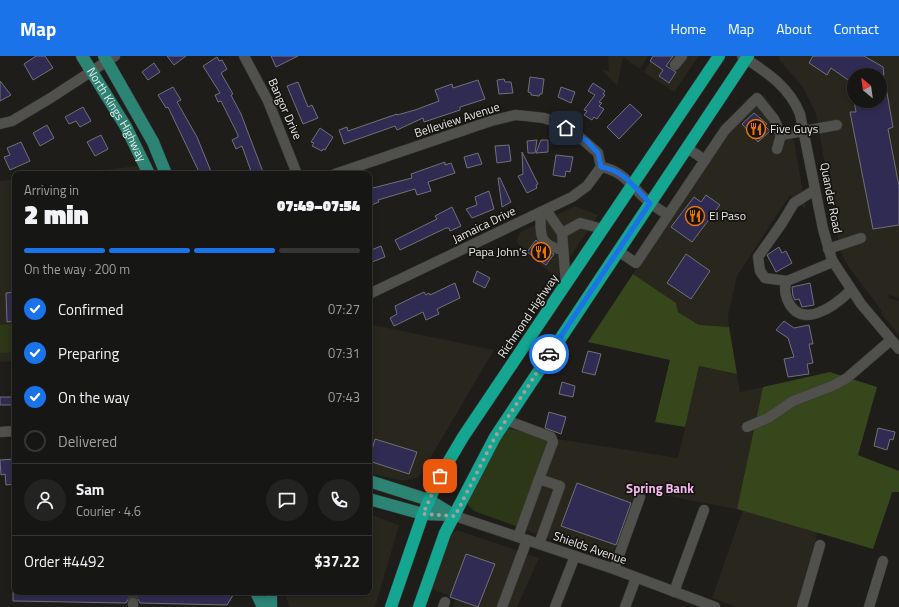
<!DOCTYPE html>
<html lang="en">
<head>
<meta charset="utf-8">
<style>
  body { margin:0; font-family:"Titillium Web",sans-serif; background:#232322; color:#f1f3f6; height:100vh; display:flex; flex-direction:column; font-size:15px; white-space:nowrap }
  * { box-sizing:border-box; margin:0 }
  p { font-size:13px; color:#9e9fa0 }
  .icon { flex:none; width:22px; height:22px; fill:none; stroke:currentColor; stroke-width:2; stroke-linecap:round; stroke-linejoin:round }
  .map { position:relative; flex:1; overflow:hidden }
  .side { position:absolute; left:12px; top:115px; width:360px; height:424px; display:flex; flex-direction:column; background:#161614; border-radius:8px; box-shadow:0 2px 6px #0003,0 0 0 1px #353534 }
  .side>* { flex:none }
  .needle { width:26px; rotate:331deg }
  .controls { position:absolute; left:847px; top:12px; display:grid; gap:8px }
  .controls a { display:grid; place-items:center; width:40px; height:40px; border-radius:50%; background:#161614; box-shadow:0 2px 6px #0003,0 0 0 1px #353534; font-size:20px }
  .pin { position:absolute; display:grid; place-items:center; width:34px; height:34px; color:#fff; margin:-17px; border-radius:8px; box-shadow:0 2px 6px #0006 }
  .courier { position:absolute; display:grid; place-items:center; width:40px; height:40px; margin:-20px; border:3px solid #1a73e8; border-radius:50%; background:#fff; color:#222; box-shadow:0 1px 5px #0007 }
  .summary em { font-style:normal; font-weight:800 }
  .summary div { display:flex; flex-direction:column-reverse }
  .summary { display:flex; align-items:center; justify-content:space-between; height:68px; padding:0 12px }
  h1 { font-size:26px; font-weight:800; line-height:30px }
  .bar { display:grid; grid-template-columns:repeat(4,1fr); gap:6px 4px; align-content:center; height:48px; padding:0 12px }
  .bar i { height:5px; border-radius:3px; background:#353534 }
  .bar .current { background:#1a73e8 }
  .bar p { grid-column:span 4 }
  .line { display:flex; align-items:center; gap:10px; padding:0 12px; border-top:1px solid #353534 }
  .line div { flex:1 }
  .round { display:grid; place-items:center; flex:none; width:42px; height:42px; border-radius:21px; background:#232322 }
  ol { padding:0 12px; list-style:none }
  li { display:flex; align-items:center; gap:12px; height:44px }
  li p { margin-inline-start:auto }
  li .icon { padding:4px; border-radius:50%; background:#1a73e8; color:#fff; stroke-width:4 }
  li:last-child { color:#9e9fa0 }
  li i { width:22px; height:22px; border:2px solid #353534; border-radius:50% }
  header { display:flex; align-items:center; gap:24px; box-sizing:border-box; height:56px; padding:0 20px; background:#1a73e8; color:#fff }
  header strong { font-size:19px }
  nav { display:flex; gap:22px; margin-inline-start:auto; font-size:14px }
  .map>svg:first-child { display:block }
</style>
</head>
<body>
<header>
<strong>Map</strong>
<nav><a>Home</a><a>Map</a><a>About</a><a>Contact</a></nav>
</header>
<div class="map">
<svg width="899" height="551" viewBox="0 0 899 551">
  <rect width="100%" height="100%" fill="#1e1d1a"/>
  <g fill="#28261d" fill-rule="evenodd">
    <path d="M608,0H648L640,13L623,1L617,30L602,14L609,15Z"/>
    <path d="M654,0H698V1L674,36L644,16Z"/>
    <path d="M779,0H899V242L889,239L888,242L899,245V279L881,257L882,255L848,210L840,194L816,58L803,31L780,5ZM854,19H880V45H854Z"/>
    <path d="M756,38L765,40L794,85L806,154L790,139L737,220L728,260L729,271L699,269L678,256L676,247L633,218L747,42L750,43Z"/>
    <path d="M138,110L142,118H64Z"/>
    <path d="M15,123V305L0,306V125Z"/>
    <path d="M575,150L598,159L556,222L516,186L520,176Z"/>
    <path d="M369,268L494,294L419,421L403,425L369,417Z"/>
    <path d="M699,310L737,318L740,336L763,331L737,453L636,434L610,505L518,471L551,382L678,402Z"/>
    <path d="M743,454L818,476L797,551H737L712,542Z"/>
    <path d="M369,458L399,469L375,551H289L285,536H369Z"/>
    <path d="M457,474L539,502L517,551H453L456,542L428,532L451,479Z"/>
  </g>
  <g fill="#2b3717">
    <path d="M15,268V296L0,297V269Z"/>
    <path d="M507,372L551,382L518,471L474,455L468,449V441Z"/>
  </g>
  <g fill="#37471c">
    <path d="M633,218L676,247L678,256L699,269L729,271L737,318L699,310L685,371L655,366L670,304L588,286Z"/>
    <path d="M830,316L877,331L858,399L899,415V436H892L891,440L873,493L737,453L763,331Z"/>
  </g>
  <g fill="#302b52" stroke="#717175">
    <path d="M36,0H45L53,12L33,24L24,8Z"/>
    <path d="M167,0H186L174,9Z"/>
    <path d="M271,0H298L276,11Z"/>
    <path d="M653,0H673L666,10L676,16L669,27L659,20L663,14L650,5Z"/>
    <path d="M813,0H864L883,11L884,19H854V28L831,12L827,19L809,7Z"/>
    <path d="M217,1L219,5L222,4L227,13L221,17L233,38L231,39L241,58L263,116L252,118L242,90L236,93L232,84L238,81V79L221,45L218,46L215,39L220,37L203,10Z"/>
    <path d="M154,7L160,16L148,24L142,16Z"/>
    <path d="M880,20H884L893,71L888,73L899,130V169L873,173L850,56H856L854,45H880Z"/>
    <path d="M530,21L544,23L542,38H540L539,40L531,39V37L528,36Z"/>
    <path d="M504,23L505,26H511L513,37L499,38L497,24Z"/>
    <path d="M478,24L485,43L460,51V54L424,66L423,62L397,74L395,70L344,88L339,74L347,71L348,75L397,58V59L415,54L439,45L435,34L452,28L453,32Z"/>
    <path d="M0,25L11,39L0,45Z"/>
    <path d="M298,26L308,51L312,49L318,62L303,68L287,30Z"/>
    <path d="M593,27L605,35L603,38L605,39L599,46L602,47L599,50L604,53L597,63L594,61L592,64L584,59L587,55L584,54L595,39L588,35Z"/>
    <path d="M173,31L181,44L177,46L197,81L212,118H200L168,51L166,52L158,39Z"/>
    <path d="M561,31L575,36L571,47L558,41Z"/>
    <path d="M630,48L642,59L619,83L607,71Z"/>
    <path d="M83,51L91,65L80,71L76,65L69,68L65,61Z"/>
    <path d="M754,57L767,68L765,70L770,75L758,86L742,68Z"/>
    <path d="M47,69L54,82L40,90L33,77Z"/>
    <path d="M320,72L333,81L325,94L323,93L322,95L312,90L314,87L311,86Z"/>
    <path d="M101,79L108,93L95,100L87,86Z"/>
    <path d="M537,84L535,97H528L527,85Z"/>
    <path d="M541,84H548V96L536,97Z"/>
    <path d="M21,86L30,105L10,114L4,101L10,99L7,92Z"/>
    <path d="M509,89L511,105L497,107L495,90Z"/>
    <path d="M522,96L538,128L536,129L537,132L527,137L518,120L523,118Z"/>
    <path d="M478,97L482,108L467,112L464,101Z"/>
    <path d="M556,99L573,101L570,116L566,115L565,121L553,119Z"/>
    <path d="M445,106V109L451,107L455,117L428,126L431,135L417,139L415,133L378,144L379,146L369,150V133L412,122L411,118Z"/>
    <path d="M498,122H500L511,146L502,151Z"/>
    <path d="M489,135L494,153L472,162L466,153L477,149L475,141Z"/>
    <path d="M706,139L720,149L692,186L671,171L694,141L701,146Z"/>
    <path d="M452,151L461,170L450,175L449,172H446L400,194L395,184L437,163L435,160Z"/>
    <path d="M536,184L545,194L554,198L546,209L527,196Z"/>
    <path d="M381,190L385,201L372,206L369,195Z"/>
    <path d="M779,191L782,197L786,195L792,207L776,216L767,199Z"/>
    <path d="M686,198L710,215L691,243L667,227Z"/>
    <path d="M477,215L490,222L485,232L473,226Z"/>
    <path d="M455,227L460,242L437,253L439,258L426,264L423,256L394,270L390,262L397,258L395,250L424,236L426,239L429,237L430,239Z"/>
    <path d="M810,227L814,249L802,251L799,243L795,244L793,240L792,231Z"/>
    <path d="M15,236V265L7,266L6,237Z"/>
    <path d="M784,265L794,272L809,269L813,288H809L813,307L807,308L809,318L788,321L784,303L794,301L788,282L776,274Z"/>
    <path d="M588,295L601,298L595,319L582,316Z"/>
    <path d="M562,326L575,330L573,341L559,338Z"/>
    <rect x="0" y="341" width="12" height="8"/>
    <path d="M549,356L566,361L561,378L545,372Z"/>
    <path d="M878,372L895,376L893,384L890,383L887,394L874,390Z"/>
    <path d="M375,383L417,396L409,418L369,405Z"/>
    <path d="M15,403V428L6,429L5,418L1,419L0,404Z"/>
    <path d="M577,427L631,447L616,489L561,470Z"/>
    <path d="M466,498L495,508L478,551L450,541Z"/>
    <path d="M13,536H235L227,549L140,547L138,543L133,541L129,542L126,547L13,545Z"/>
  </g>
  <g fill="none" stroke-linecap="round" stroke-linejoin="round">
    <path stroke="#3c3b38" stroke-width="10" stroke-dasharray="10 5" stroke-linecap="butt" d="M133,536V547"/>
    <defs>
      <g id="minor">
        <path d="M244,0L268,45L297,118"/>
        <path d="M742,0C766,16 789,30 800,58L823,173L832,204L861,248L899,293"/>
        <path d="M675,9L682,0"/>
        <path d="M0,68L12,65L49,43L115,0"/>
        <path d="M687,92L705,104"/>
        <path d="M777,93L781,79L837,69"/>
        <path d="M601,111C625,115 632,132 650,147C655,151 662,155 668,159"/>
        <path d="M335,118L491,65L515,59L526,60L544,62L558,67L574,76L598,97L601,111"/>
        <path d="M546,154L562,177"/>
        <path d="M541,156C540,178 538,189 563,194"/>
        <path d="M828,193L861,182"/>
        <path d="M618,195L636,207L725,74L757,42L774,63L781,79"/>
        <path d="M833,206L787,225C784,230 785,237 787,243C800,276 835,250 851,234"/>
        <path d="M787,225L765,222L760,215L758,201L782,167L794,147L815,134"/>
        <path d="M566,228L562,177L580,167L603,173"/>
        <path d="M369,238L572,141L587,130L601,111"/>
        <path d="M506,364L551,381L553,386L539,423"/>
        <path d="M747,371L768,362L793,345L832,330L847,322L891,284"/>
        <path d="M0,376L15,375"/>
        <path d="M455,460L614,513L715,551"/>
        <path d="M518,481L539,423L560,430L539,488"/>
        <path d="M614,513L640,441"/>
        <path d="M674,536L704,454"/>
        <path d="M133,547V551"/>
        <path d="M443,551L445,546"/>
        <path d="M502,551L527,484"/>
        <path d="M555,551L575,500"/>
        <path d="M625,551L636,522"/>
        <path d="M802,551L820,489"/>
        <path d="M869,551L883,505"/>
      </g>
      <g id="major">
        <path id="s1" d="M82,0L126,71L149,118"/>
        <path d="M104,0L153,86L166,118"/>
        <path d="M369,425L429,444L455,460"/>
        <path d="M369,443L423,458L452,459"/>
        <path d="M256,536L263,551"/>
        <path d="M271,536V551"/>
      </g>
      <g id="highway">
        <path d="M391,551L423,458L440,420L463,381L719,0"/>
        <path d="M419,551L445,477L495,381L748,0"/>
      </g>
    </defs>
    <use href="#minor" stroke="#393936" stroke-width="11"/>
    <use href="#major" stroke="#393936" stroke-width="13"/>
    <use href="#highway" stroke="#393936" stroke-width="13"/>
    <use href="#minor" stroke="#50504c" stroke-width="10"/>
    <use href="#major" stroke="#2c8475" stroke-width="12"/>
    <use href="#highway" stroke="#14a691" stroke-width="12"/>
  </g>
  <g fill="none" stroke-linecap="round" stroke-linejoin="round">
    <path stroke="#a1a19e" stroke-width="4" stroke-dasharray="0 7.2" d="M440,420L423,458L455,460L495,381L549,298"/>
    <path stroke="#1a73e8" stroke-width="5" d="M549,298L650,147C634,131 624,114 601,111L598,97L587,85L566,72"/>
  </g>
  <defs>
    <symbol id="restaurant-ring" viewBox="-11 -11 22 22"><circle r="9.5" fill="#151411" stroke="#e8710a" stroke-width="1.5"/><path d="M-5-6h1v4h1v-4h1v4h1v-4h1v5L-1.5 .5V6h-2V.5L-5-1ZM5-6V6H3V1.5H1.5Q1.5-4 5-6Z" fill="#e8710a"/></symbol>
  </defs>
  <g fill-rule="evenodd">
    <use href="#restaurant-ring" x="745" y="62" width="22" height="22"/>
    <use href="#restaurant-ring" x="684" y="149" width="22" height="22"/>
    <use href="#restaurant-ring" x="530" y="185" width="22" height="22"/>
  </g>
  <g text-anchor="middle" stroke-width="3.5" stroke-linejoin="round" paint-order="stroke">
    <g font-size="12" fill="#e8e8e5" stroke="#151411">
      <text transform="translate(285 53) rotate(66)" y="4">Bangor Drive</text>
      <text dy="4" stroke="none"><textPath href="#s1" startOffset="68">North Kings Highway</textPath></text>
      <text transform="translate(457 64) rotate(-18)" y="4">Belleview Avenue</text>
      <text transform="translate(831 142) rotate(79)" y="4">Quander Road</text>
      <text transform="translate(484 169) rotate(-26)" y="4">Jamaica Drive</text>
      <text transform="translate(528 260) rotate(-56)" y="4">Richmond Highway</text>
      <text transform="translate(590 492) rotate(19)" y="4">Shields Avenue</text>
    </g>
    <g font-size="12" fill="#e8e8e5" stroke="#151411" text-anchor="start">
      <text x="770" y="77">Five Guys</text>
      <text x="709" y="164">El Paso</text>
      <text x="527" y="200" text-anchor="end">Papa John's</text>
    </g>
    <g font-size="13" font-weight="bold" fill="#f4b8ef" stroke="#151411">
      <text x="660" y="437">Spring Bank</text>
    </g>
  </g>
</svg>
<div class="controls">
<a><svg class="needle" viewBox="-14 -14 28 28"><path d="M0-13l5 13h-10z" fill="#e53935"/><path d="M0 13l5-13h-10z" fill="#9e9fa0"/></svg></a>
</div>
<div class="pin" style="left:440px;top:420px;background:#ea580c"><svg class="icon" aria-label="bag" viewBox="0 0 24 24"><path d="M5 8h14l-1 12H6zM9 8a3 3 0 0 1 6 0"/></svg></div>
<div class="pin" style="left:566px;top:72px;background:#1f2937"><svg class="icon" aria-label="home" viewBox="0 0 24 24"><path d="M3 11l9-7 9 7M6 9v11h12V9"/></svg></div>
<div class="courier" style="left:549px;top:298px"><svg class="icon" aria-label="car" viewBox="0 0 24 24"><path d="M5 17H2v-5l4-1 3-4h7l3 4 3 1v5h-3M9 17h6M6 11h13"/><circle cx="7" cy="17" r="2"/><circle cx="17" cy="17" r="2"/></svg></div>
<section class="side">
<div class="summary"><div><h1>2 min</h1><p>Arriving in</p></div><em>07:49–07:54</em></div>
<div class="bar"><i class="current"></i><i class="current"></i><i class="current"></i><i></i><p>On the way · 200 m</p></div>
<ol>
<li><svg class="icon" aria-label="check" viewBox="0 0 24 24"><path d="M5 12l5 5 9-10"/></svg>Confirmed<p>07:27</p></li>
<li><svg class="icon" aria-label="check" viewBox="0 0 24 24"><path d="M5 12l5 5 9-10"/></svg>Preparing<p>07:31</p></li>
<li><svg class="icon" aria-label="check" viewBox="0 0 24 24"><path d="M5 12l5 5 9-10"/></svg>On the way<p>07:43</p></li>
<li><i></i>Delivered</li>
</ol>
<div class="line" style="height:72px"><a class="round"><svg class="icon" aria-label="person" viewBox="0 0 24 24"><circle cx="12" cy="8" r="4"/><path d="M4 21q1-7 8-7t8 7"/></svg></a><div><b>Sam</b><p>Courier · 4.6</p></div><a class="round"><svg class="icon" aria-label="chat" viewBox="0 0 24 24"><path d="M4 5h16v11H9l-5 4z"/></svg></a><a class="round"><svg class="icon" aria-label="phone" viewBox="0 0 24 24"><path d="M5 4h4l2 5-3 2q2 4 5 5l2-3 5 2v4C11 20 4 13 5 4z"/></svg></a></div>
<div class="line" style="height:52px"><div>Order #4492</div><b>$37.22</b></div>
</section>
</div>
</body>
</html>
